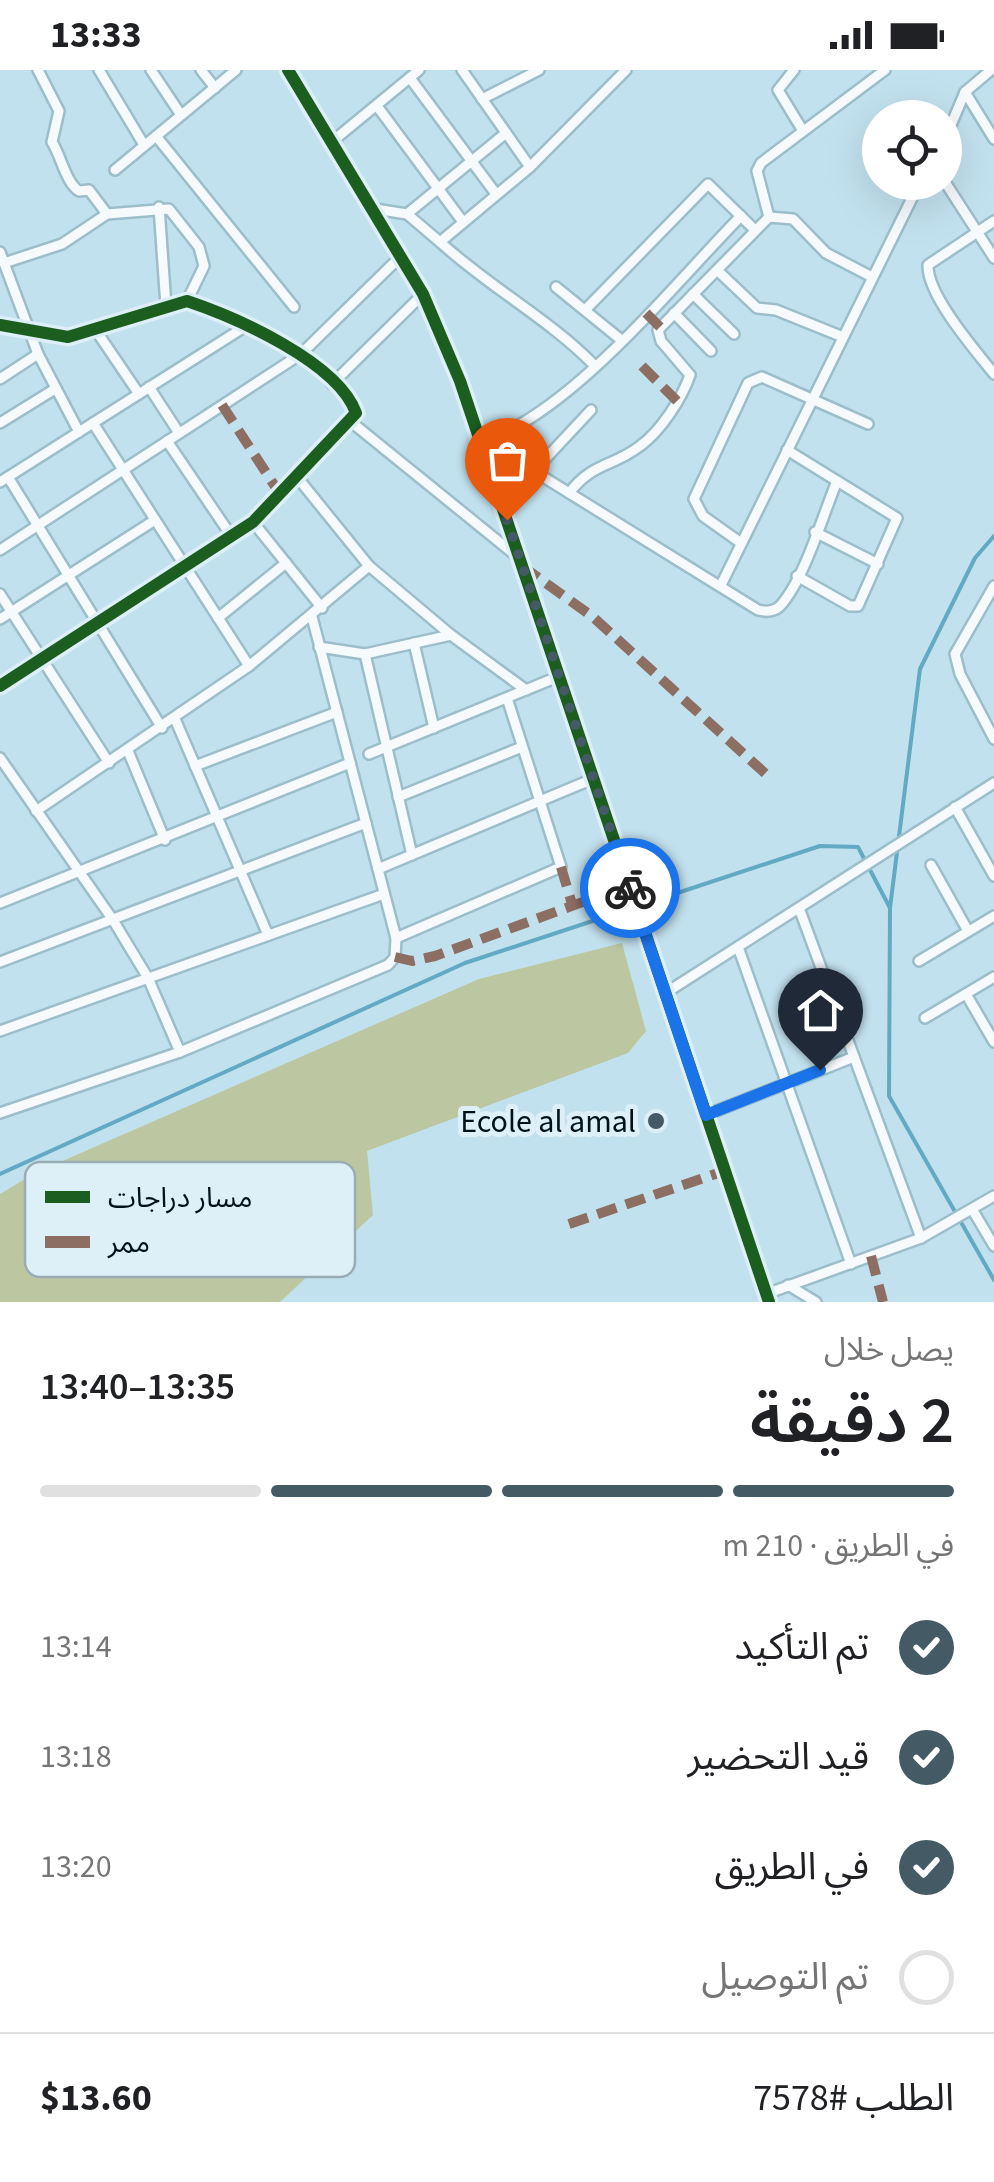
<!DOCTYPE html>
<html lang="ar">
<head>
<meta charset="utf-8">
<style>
  body { margin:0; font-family:"Source Sans 3","Noto Sans Arabic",sans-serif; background:#f6f6f6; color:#202124; direction:rtl; height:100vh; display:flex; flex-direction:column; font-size:38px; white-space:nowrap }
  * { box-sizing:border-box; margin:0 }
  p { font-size:32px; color:#757577 }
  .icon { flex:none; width:55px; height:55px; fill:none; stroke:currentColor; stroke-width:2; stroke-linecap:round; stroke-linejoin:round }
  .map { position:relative; height:1232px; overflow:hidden; direction:ltr }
  .drawer { display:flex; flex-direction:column; background:#fff; flex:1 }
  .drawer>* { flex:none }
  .buttons { position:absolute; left:862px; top:30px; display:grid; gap:20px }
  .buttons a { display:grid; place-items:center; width:100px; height:100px; border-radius:50%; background:#fff; box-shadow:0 10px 40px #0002; font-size:50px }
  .pin { position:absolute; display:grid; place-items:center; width:85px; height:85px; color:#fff; margin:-102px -42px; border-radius:50% 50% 50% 0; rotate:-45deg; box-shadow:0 0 10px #0007 }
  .pin .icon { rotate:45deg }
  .courier { position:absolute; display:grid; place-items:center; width:100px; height:100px; margin:-50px; border:8px solid #1a73e8; border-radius:50%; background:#fff; color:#222; box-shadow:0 2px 12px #0007 }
  .headline em { font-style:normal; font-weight:600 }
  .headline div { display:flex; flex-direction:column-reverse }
  .headline { display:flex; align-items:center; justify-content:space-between; height:170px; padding:0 40px }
  h1 { font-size:65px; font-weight:600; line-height:75px }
  .bar { display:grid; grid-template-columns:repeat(4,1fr); gap:15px 10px; align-content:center; height:120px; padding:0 40px }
  .bar i { height:12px; border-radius:8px; background:#e0e0e0 }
  .bar .active { background:#445a64 }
  .bar p { grid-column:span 4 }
  .line { display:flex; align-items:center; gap:25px; padding:0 40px; border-top:2px solid #e0e0e0 }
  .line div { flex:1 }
  ol { padding:0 40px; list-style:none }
  li { display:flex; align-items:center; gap:30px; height:110px }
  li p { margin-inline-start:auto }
  li .icon { padding:10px; border-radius:50%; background:#445a64; color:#fff; stroke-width:4 }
  li:last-child { color:#757577 }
  li i { width:55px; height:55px; border:5px solid #e0e0e0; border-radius:50% }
  .status { display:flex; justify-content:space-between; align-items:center; height:70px; padding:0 50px; background:#fff; direction:ltr }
  .status svg { height:28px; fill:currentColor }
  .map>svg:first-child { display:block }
</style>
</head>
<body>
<div class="status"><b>13:33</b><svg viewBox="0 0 49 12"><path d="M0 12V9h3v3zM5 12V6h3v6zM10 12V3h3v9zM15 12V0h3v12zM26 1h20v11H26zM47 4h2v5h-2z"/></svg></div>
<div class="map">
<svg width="994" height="1232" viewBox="0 0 994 1232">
  <rect width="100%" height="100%" fill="#c2e1ee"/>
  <path fill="#bcc7a2" d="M622,873L646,961L628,983L367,1081L373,1145L280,1232H0V1124L35,1103L479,909Z"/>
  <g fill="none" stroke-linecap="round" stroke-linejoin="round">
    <g stroke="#62aac3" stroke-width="4">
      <path d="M994,466L975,488L920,599L890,838L889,1026L994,1210"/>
      <path d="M641,835L820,776L858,777L890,838"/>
      <path d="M0,1104L465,893L632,838"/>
    </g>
    <defs>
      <g id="street">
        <path d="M38,0L59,41L52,72C61,86 66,113 79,121L89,120L107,144"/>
        <path d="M99,0L144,75"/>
        <path d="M151,0L181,45"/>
        <path d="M201,0L215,18"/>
        <path d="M462,0L530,97"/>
        <path d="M794,0L778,20L803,61"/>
        <path d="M410,8L496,124"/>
        <path d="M965,22L994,69"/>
        <path d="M482,29L539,0"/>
        <path d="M377,36L463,152"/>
        <path d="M156,66L294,237"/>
        <path d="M945,69L965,22L991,0"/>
        <path d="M334,70L419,0"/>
        <path d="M115,100L236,0"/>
        <path d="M945,112L994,188"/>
        <path d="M159,137L166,236"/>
        <path d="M375,139L407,144L440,172L530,97L626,0"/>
        <path d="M407,144L506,63"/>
        <path d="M769,147L757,101L761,93L885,0"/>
        <path d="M994,151L928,195C927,225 975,280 994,304"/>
        <path d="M440,172C489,217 549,249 594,295"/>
        <path d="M0,182L38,284L79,362"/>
        <path d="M4,193L62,174L107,144L169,139L199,177L204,196L187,231"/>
        <path d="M717,200L757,238L776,240L843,267"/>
        <path d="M556,217L620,269"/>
        <path d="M693,224L734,264"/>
        <path d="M587,238L708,114L755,160"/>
        <path d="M674,243L711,281"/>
        <path d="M0,255L68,267L187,231C235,247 338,292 356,343L253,452L0,616"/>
        <path d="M97,262L139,324"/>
        <path d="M0,309L38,284"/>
        <path d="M332,314L423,224"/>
        <path d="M149,317L179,363"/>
        <path d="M350,351L519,488"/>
        <path d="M0,353L55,319"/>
        <path d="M93,353L249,596"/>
        <path d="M167,371L232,467"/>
        <path d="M480,373C572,343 672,216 741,146"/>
        <path d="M787,380L897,448L858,536H850L797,506"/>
        <path d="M534,401L591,340"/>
        <path d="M8,407L162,658"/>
        <path d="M297,407L369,496L451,565L526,620"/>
        <path d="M0,412L246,256"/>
        <path d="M494,413L513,395H524L758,540C766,542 774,542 780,536C804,510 823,445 837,411"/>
        <path d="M569,423C593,392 611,398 640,376C661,361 682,328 690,305L661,271L658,260L769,147L793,149L826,183L872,207"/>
        <path d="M253,452L322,538"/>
        <path d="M815,462L878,494"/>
        <path d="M741,473L703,446L694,429L748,313L762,307L868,354"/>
        <path d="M0,480L301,284L402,185"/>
        <path d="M721,515L920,112"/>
        <path d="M994,516L955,584L960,604L994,669"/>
        <path d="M0,524L109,693"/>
        <path d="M218,548L286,493"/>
        <path d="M0,549L155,450"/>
        <path d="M414,573L434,658"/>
        <path d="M319,577L365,584L451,565"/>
        <path d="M365,584L412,785"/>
        <path d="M175,649L268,865"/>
        <path d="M128,681L165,770"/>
        <path d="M369,684L560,606"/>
        <path d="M0,688L113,850L148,908L180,982"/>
        <path d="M195,696L337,642"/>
        <path d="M398,727L522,677"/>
        <path d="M955,737L994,806"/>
        <path d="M36,741L249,596L369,496"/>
        <path d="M931,795L968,861"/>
        <path d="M378,799L595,708"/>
        <path d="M0,833L350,693"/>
        <path d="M799,838L921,1168"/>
        <path d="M396,868L561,797L507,628"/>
        <path d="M738,877L851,1194"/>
        <path d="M919,891L994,846"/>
        <path d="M0,892L366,753"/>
        <path d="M664,924L994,713"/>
        <path d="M966,924L994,972"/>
        <path d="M925,948L994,907"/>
        <path d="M0,961L384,824"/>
        <path d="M0,1043L180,982L388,895L395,887L396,868L312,547"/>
        <path d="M706,1045L854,987"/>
        <path d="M972,1139L994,1176"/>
        <path d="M788,1215L816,1232"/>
        <path d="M766,1224L921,1168L994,1126"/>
      </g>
      <path id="secondary" d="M288,0L423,224L460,311L769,1232"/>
    </defs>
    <use href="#street" stroke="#9cbeca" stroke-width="14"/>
    <use href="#secondary" stroke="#9cbeca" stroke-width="18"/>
    <use href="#street" stroke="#f6fafc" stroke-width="9"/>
    <use href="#secondary" stroke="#f6fafc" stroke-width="12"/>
    <g stroke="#8d6e63" stroke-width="10" stroke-dasharray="20 10" stroke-linecap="butt">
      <path d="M646,243L660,257"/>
      <path d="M642,296L677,331"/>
      <path d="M222,335L280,424"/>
      <path d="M522,496L593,547L768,706"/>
      <path d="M561,797L572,834"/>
      <path d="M395,887L412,891L435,886L629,815"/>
      <path d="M569,1154L724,1101"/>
      <path d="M871,1186L883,1232"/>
    </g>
    <defs>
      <g id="cycleway">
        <path d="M288,0L423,224L460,311L769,1232"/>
        <path d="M0,255L68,267L187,231C235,247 338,292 356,343L253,452L0,616"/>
      </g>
    </defs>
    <use href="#cycleway" stroke="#ddeff7" stroke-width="19"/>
    <use href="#cycleway" stroke="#1b5e20" stroke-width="12"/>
  </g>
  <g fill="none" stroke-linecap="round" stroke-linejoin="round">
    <path stroke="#445a64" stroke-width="10" stroke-dasharray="0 18" d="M507,450L630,818"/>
    <path stroke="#1a73e8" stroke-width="12" d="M630,818L706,1045L820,1000"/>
  </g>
  <circle fill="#445a64" stroke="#ddeff7" stroke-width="4" cx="656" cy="1051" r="10"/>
  <g text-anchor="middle" stroke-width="10" stroke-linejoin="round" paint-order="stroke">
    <g font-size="32" fill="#001219" stroke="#ddeff7" text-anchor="end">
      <text x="636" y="1062">Ecole al amal</text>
    </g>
  </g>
  <rect x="25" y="1092" width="330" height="115" rx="15" fill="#ddeff7" stroke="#9badb4" stroke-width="2.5"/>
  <rect x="45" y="1121" width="45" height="12" fill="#1b5e20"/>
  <rect x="45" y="1166" width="45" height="12" fill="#8d6e63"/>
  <g font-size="28" fill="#001219">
    <text x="108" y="1137">مسار دراجات</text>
    <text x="108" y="1182">ممر</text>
  </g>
</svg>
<div class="buttons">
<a><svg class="icon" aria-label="locate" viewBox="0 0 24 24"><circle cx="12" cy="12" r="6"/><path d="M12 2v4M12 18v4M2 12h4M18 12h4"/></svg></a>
</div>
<div class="pin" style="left:507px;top:450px;background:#ea580c"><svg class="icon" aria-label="bag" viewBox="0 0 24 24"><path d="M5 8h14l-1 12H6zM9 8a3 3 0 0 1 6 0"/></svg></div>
<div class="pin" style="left:820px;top:1000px;background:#1f2937"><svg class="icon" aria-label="home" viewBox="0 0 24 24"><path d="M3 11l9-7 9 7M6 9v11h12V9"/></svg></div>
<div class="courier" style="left:630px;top:818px"><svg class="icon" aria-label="bike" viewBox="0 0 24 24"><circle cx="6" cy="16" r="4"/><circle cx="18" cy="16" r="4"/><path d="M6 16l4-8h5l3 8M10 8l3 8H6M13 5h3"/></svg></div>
</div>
<section class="drawer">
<div class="headline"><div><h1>2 دقيقة</h1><p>يصل خلال</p></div><em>13:35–13:40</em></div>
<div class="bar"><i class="active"></i><i class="active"></i><i class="active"></i><i></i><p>في الطريق · 210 m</p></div>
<ol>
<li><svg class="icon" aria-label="check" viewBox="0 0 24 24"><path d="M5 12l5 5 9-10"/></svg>تم التأكيد<p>13:14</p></li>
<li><svg class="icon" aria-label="check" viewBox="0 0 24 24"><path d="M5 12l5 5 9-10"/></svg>قيد التحضير<p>13:18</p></li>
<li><svg class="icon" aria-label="check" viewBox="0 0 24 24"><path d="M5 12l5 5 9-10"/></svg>في الطريق<p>13:20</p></li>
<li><i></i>تم التوصيل</li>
</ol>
<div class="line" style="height:130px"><div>الطلب #7578</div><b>$13.60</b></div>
</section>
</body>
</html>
